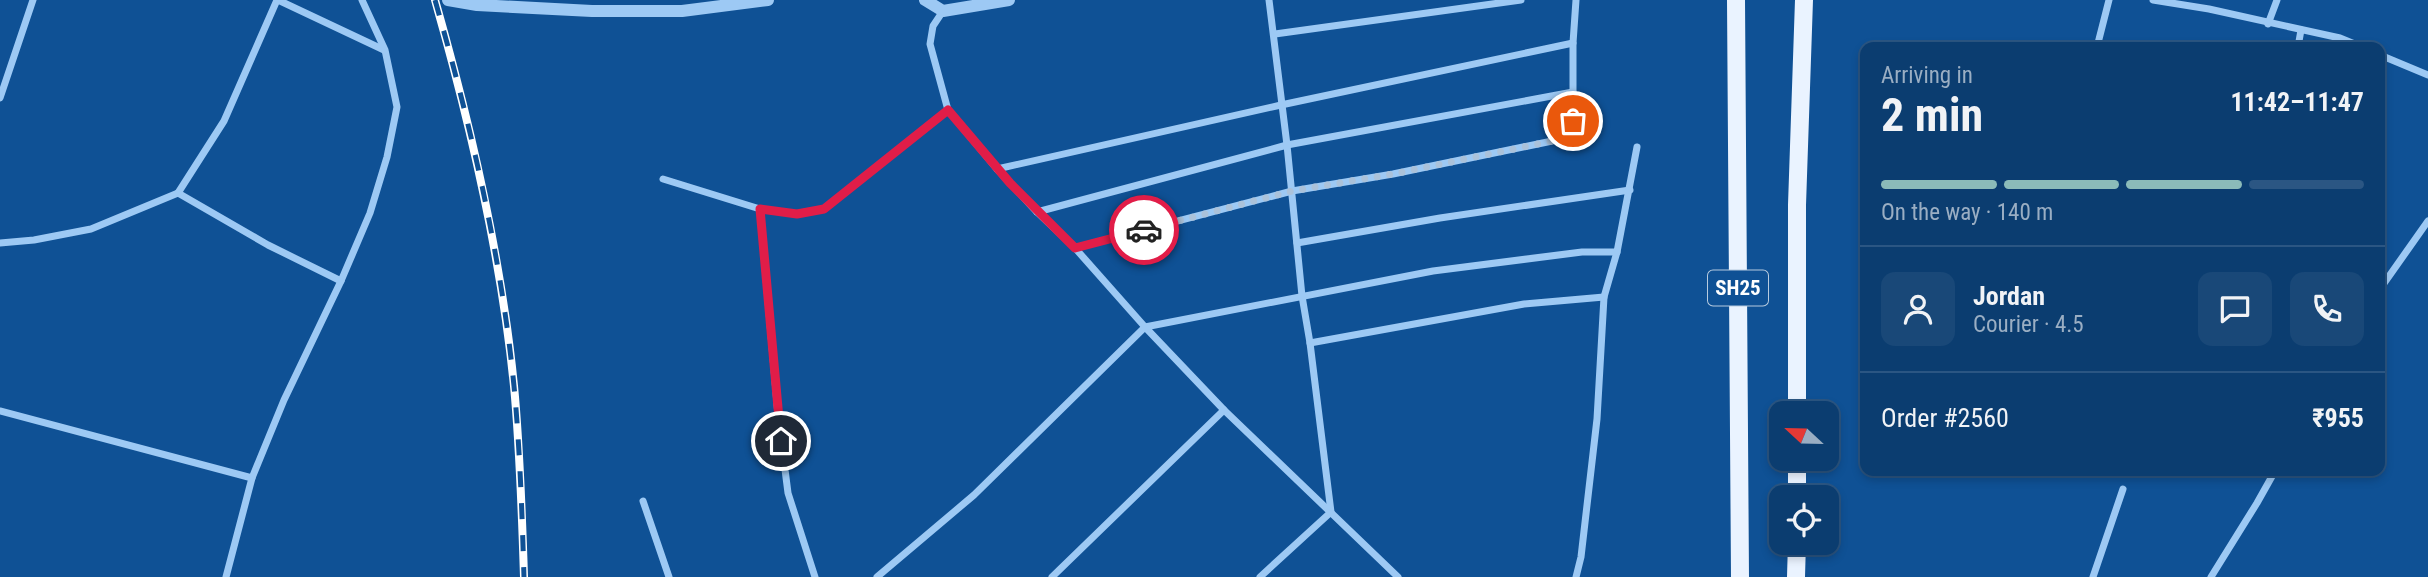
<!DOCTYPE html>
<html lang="en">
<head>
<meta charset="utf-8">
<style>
  body { margin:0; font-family:"Roboto Condensed",sans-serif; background:#194878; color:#f1f3f6; height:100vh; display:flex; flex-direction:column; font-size:26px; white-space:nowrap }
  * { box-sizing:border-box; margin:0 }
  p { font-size:23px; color:#9aaec3 }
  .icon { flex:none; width:38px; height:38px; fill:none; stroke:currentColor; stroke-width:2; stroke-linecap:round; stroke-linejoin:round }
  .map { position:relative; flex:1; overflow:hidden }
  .panel { position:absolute; left:1860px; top:42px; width:525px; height:434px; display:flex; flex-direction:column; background:#0b3d70; border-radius:14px; box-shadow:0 4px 10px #0003,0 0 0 2px #2b5683 }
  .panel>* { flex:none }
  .needle { width:46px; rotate:292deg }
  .tools { position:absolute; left:1769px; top:401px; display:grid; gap:14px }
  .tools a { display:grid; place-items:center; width:70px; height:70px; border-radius:14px; background:#0b3d70; box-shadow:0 4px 10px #0003,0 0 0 2px #2b5683; font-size:35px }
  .pin { position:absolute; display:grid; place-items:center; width:60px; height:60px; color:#fff; margin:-30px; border:4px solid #fff; border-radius:50%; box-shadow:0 2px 7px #0007 }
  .courier { position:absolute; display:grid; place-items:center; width:70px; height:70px; margin:-35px; border:5px solid #e11d48; border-radius:50%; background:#fff; color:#222; box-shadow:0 2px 9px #0007 }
  .head em { font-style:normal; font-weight:700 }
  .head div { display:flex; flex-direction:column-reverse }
  .head { display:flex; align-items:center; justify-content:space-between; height:119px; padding:0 21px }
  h1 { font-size:46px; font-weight:700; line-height:52px }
  .bar { display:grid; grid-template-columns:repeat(4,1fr); gap:10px 7px; align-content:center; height:84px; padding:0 21px }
  .bar i { height:9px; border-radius:5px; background:#2b5683 }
  .bar .selected { background:#8bbbb9 }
  .bar p { grid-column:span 4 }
  .line { display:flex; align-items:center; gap:18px; padding:0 21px; border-top:2px solid #2b5683 }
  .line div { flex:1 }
  .round { display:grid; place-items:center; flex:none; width:74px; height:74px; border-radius:14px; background:#194878 }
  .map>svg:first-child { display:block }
</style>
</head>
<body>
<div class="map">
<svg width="2428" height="577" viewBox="0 0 2428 577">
  <rect width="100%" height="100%" fill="#0f5195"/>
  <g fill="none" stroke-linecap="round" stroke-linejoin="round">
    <g stroke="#9dc9f4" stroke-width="7">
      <path d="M278,0L384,50"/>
      <path d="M2153,0L2209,9L2340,38L2362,47"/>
      <path d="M943,11L933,26L930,44L948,110L997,169L1037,212L1075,248L1145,327L1224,410L1398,577"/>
      <path d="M2268,24L2277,0"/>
      <path d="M1275,34L1521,0"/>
      <path d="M2097,47L2109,0"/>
      <path d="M2298,47L2301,30"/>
      <path d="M2380,55L2428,75"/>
      <path d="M0,98L33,0"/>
      <path d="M997,169L1281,105L1573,43"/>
      <path d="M663,179L760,209L798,214L824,209L948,110"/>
      <path d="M178,193L224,121L277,0"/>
      <path d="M760,209L778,415L788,493L815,577"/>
      <path d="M1037,212L1287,145L1573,92"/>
      <path d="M0,243L34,240L91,229L178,193L268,245L341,281"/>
      <path d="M1297,243L1440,218L1630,190"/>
      <path d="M1075,248L1292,191L1393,174L1557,140L1569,132L1573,121V43L1576,0"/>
      <path d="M2380,289L2428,221"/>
      <path d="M1310,343L1524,304L1604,297"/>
      <path d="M0,411L252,478L284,400L341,281L370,213L387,157L397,107L385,50L362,0"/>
      <path d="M643,501L669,577"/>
      <path d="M226,577L252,478"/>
      <path d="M877,577L974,495L1145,327L1433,271L1582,252H1617"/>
      <path d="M1052,577L1224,410"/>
      <path d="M1260,577L1331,512L1310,343L1302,296L1287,145L1269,0"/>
      <path d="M1576,577L1581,557L1597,419L1604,297L1617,252L1637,147"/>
      <path d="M2093,577L2123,489"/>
      <path d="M2211,577L2257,503L2275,471"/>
    </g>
    <g stroke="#9dc9f4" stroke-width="12">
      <path d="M448,0L477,5L592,11H682L768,0"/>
      <path d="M925,0L943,11L1009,0"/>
    </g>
    <g stroke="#eaf3ff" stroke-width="18">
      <path d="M1736,0L1740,577"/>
      <path d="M1797,413V205L1804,0"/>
      <path d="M1797,497V458"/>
      <path d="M1796,577L1797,542"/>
    </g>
    <defs>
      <path id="rail" d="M435,0C471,126 501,255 514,386C520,449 522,513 524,577"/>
    </defs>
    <use href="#rail" stroke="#fff" stroke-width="8"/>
    <use href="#rail" stroke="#0f5195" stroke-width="5" stroke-dasharray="16" stroke-linecap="butt"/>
  </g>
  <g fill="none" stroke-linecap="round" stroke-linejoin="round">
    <path stroke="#abc2da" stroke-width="7" stroke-dasharray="0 12.6" d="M1144,230L1292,191L1393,174L1557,140L1569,132L1573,121"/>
    <path stroke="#e11d48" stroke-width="9" d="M781,441L760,209L797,214L824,209L948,110L1010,183L1075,248L1144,230"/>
  </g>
  <g text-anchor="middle" stroke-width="7" stroke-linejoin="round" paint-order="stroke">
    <rect fill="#0f5195" stroke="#b7cbdf" stroke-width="2" x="1708" y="270.5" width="60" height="35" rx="5"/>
    <g font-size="21" font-weight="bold" fill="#fff">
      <text x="1738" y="295">SH25</text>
    </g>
  </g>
</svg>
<div class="tools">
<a><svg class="needle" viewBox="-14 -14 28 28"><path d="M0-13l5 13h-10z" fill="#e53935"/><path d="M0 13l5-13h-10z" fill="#9aaec3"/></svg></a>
<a><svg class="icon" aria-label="locate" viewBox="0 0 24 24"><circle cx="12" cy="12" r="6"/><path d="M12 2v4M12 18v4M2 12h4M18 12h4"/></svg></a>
</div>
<div class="pin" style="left:1573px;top:121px;background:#ea580c"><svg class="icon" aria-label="bag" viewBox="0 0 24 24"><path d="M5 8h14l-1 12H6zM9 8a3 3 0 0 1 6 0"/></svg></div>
<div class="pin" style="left:781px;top:441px;background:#1f2937"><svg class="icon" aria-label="home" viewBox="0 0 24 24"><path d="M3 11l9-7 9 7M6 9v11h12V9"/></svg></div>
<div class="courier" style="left:1144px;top:230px"><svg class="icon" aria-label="car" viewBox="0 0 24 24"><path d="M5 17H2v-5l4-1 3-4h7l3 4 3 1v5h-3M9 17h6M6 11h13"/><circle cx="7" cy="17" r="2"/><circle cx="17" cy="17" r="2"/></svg></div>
<section class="panel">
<div class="head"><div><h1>2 min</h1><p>Arriving in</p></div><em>11:42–11:47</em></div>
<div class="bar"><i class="selected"></i><i class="selected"></i><i class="selected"></i><i></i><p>On the way · 140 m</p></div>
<div class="line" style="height:126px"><a class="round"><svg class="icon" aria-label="person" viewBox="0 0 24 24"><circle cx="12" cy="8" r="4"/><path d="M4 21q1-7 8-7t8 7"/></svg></a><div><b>Jordan</b><p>Courier · 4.5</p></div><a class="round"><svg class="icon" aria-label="chat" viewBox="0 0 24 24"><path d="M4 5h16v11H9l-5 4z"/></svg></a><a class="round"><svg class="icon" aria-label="phone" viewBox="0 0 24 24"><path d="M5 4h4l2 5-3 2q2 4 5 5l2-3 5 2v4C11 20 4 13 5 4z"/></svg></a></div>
<div class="line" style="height:91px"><div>Order #2560</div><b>₹955</b></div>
</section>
</div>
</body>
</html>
